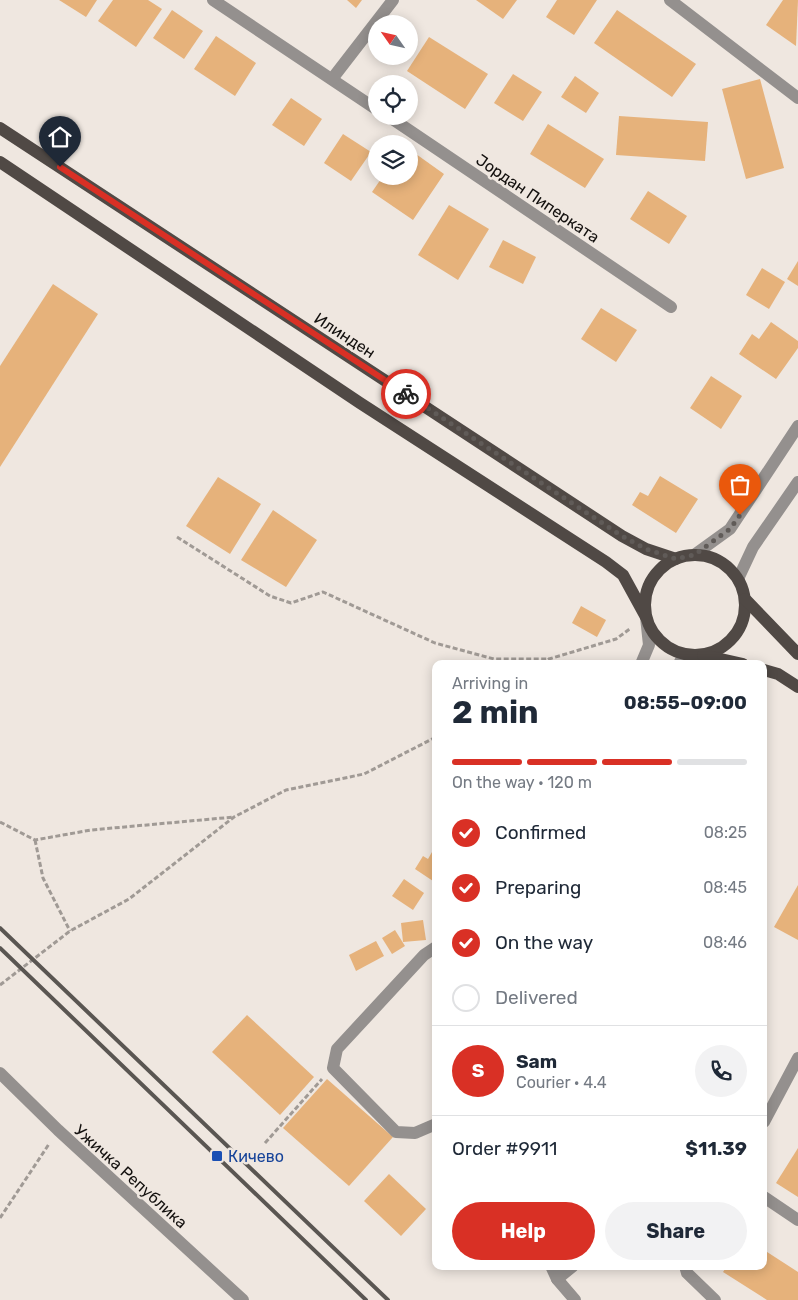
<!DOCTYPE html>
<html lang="en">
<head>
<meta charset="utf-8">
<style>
  body { margin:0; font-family:Rubik,sans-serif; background:#f2f2f3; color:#1f2937; height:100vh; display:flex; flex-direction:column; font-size:19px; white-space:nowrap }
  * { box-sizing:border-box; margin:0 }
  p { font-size:16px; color:#747a83 }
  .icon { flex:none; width:28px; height:28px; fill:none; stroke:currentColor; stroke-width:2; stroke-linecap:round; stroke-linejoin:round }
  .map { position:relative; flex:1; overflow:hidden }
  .sheet { position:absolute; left:432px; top:660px; width:335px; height:610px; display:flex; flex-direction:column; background:#fff; border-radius:10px; box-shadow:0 2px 12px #0003 }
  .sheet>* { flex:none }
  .needle { width:32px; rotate:304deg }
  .fabs { position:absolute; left:368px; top:15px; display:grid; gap:10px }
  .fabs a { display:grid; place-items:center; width:50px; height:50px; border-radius:50%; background:#fff; box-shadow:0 2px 12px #0003; font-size:25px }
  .pin { position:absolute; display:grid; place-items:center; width:42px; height:42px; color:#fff; margin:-51px -21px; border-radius:50% 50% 50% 0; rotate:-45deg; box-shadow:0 0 5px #0007 }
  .pin .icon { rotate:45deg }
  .courier { position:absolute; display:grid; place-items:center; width:50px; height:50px; margin:-25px; border:4px solid #d93025; border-radius:50%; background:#fff; color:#222; box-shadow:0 1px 6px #0007 }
  .head em { font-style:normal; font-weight:700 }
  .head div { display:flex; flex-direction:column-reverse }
  .head { display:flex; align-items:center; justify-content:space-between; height:85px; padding:0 20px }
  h1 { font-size:32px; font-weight:700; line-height:38px }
  .bar { display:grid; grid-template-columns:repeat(4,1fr); gap:8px 5px; align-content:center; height:60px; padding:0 20px }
  .bar i { height:6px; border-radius:4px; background:#e0e1e3 }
  .bar .on { background:#d93025 }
  .bar p { grid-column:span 4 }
  .line { display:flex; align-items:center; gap:12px; padding:0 20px; border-top:1px solid #e0e1e3 }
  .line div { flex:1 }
  .round { display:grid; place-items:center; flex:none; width:52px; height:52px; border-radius:26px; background:#f2f2f3 }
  ol { padding:0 20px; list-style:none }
  li { display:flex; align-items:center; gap:15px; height:55px }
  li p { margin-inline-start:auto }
  li .icon { padding:5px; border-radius:50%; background:#d93025; color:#fff; stroke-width:4 }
  li:last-child { color:#747a83 }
  li i { width:28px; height:28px; border:2px solid #e0e1e3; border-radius:50% }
  .button { display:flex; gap:10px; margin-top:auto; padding:10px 20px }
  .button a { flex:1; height:58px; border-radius:30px; background:#d93025; color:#fff; font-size:20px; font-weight:700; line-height:58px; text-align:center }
  .button a+a { background:#f2f2f3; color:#1f2937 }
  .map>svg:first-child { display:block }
</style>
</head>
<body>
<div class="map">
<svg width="798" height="1300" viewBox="0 0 798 1300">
  <rect width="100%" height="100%" fill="#efe7e0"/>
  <g fill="#e6b27b">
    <path d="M59,0H97L86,17Z"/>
    <path d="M113,0H148L162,9L136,47L98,21Z"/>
    <path d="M347,0H362L356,8Z"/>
    <path d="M476,0H517L503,19Z"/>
    <path d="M557,0H597L574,35L546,17Z"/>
    <path d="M783,0H798L796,46L766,25Z"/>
    <path d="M172,10L203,31L184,59L153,38Z"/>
    <path d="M617,10L696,64L672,97L594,43Z"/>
    <path d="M216,36L256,63L235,96L194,69Z"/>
    <path d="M429,37L488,74L465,109L407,71Z"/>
    <path d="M513,74L542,92L523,121L494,103Z"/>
    <path d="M575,76L599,93L586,113L561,97Z"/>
    <path d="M760,79L784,168L746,179L722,89Z"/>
    <path d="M291,98L322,119L304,146L272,125Z"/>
    <path d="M619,116L708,122L705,161L616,155Z"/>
    <path d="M548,124L604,159L585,188L530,154Z"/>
    <path d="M343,134L371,152L351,181L324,163Z"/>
    <path d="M409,149L444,174L413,220L372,192L383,176H409Z"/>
    <path d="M648,191L687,216L669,244L630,219Z"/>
    <path d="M449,205L489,229L458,280L418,255Z"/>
    <path d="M503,240L536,257L523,284L489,267Z"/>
    <path d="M798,261V286L787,279Z"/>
    <path d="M762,268L785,282L769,309L746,295Z"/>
    <path d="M53,284L98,314L0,467V366Z"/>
    <path d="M601,308L637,330L616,362L581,339Z"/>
    <path d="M771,322L798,341V348L776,379L739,354L752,334L759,339Z"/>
    <path d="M711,376L742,396L721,429L690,408Z"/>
    <path d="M660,476L698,499L676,533L632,505L640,492L648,496Z"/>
    <path d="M218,477L261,504L230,554L186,526Z"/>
    <path d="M273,510L317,540L286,587L241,560Z"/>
    <path d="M581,606L606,620L597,637L572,623Z"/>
    <path d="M436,845V876L433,881L415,869L423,856L428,859Z"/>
    <path d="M404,879L424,893L413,910L392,896Z"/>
    <path d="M798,885V940L774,927Z"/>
    <path d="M423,920L426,940L403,942L401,923Z"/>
    <path d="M395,930L405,946L392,954L382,938Z"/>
    <path d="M376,941L384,956L356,971L349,955Z"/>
    <path d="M247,1015L314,1077L280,1115L212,1052Z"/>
    <path d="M327,1079L393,1137L349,1186L283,1128Z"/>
    <path d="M798,1148V1197L776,1183Z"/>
    <path d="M389,1174L426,1209L401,1236L364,1201Z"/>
    <path d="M764,1250L798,1272V1300H767L723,1272L727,1266H764Z"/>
  </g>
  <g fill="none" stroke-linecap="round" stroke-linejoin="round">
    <g stroke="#a09a95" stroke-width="3" stroke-dasharray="5 2.5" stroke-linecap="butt">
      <path d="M177,537L270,596L291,603L323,592L435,643L494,659H549"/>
      <path d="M542,664L549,659L616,639L631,628"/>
      <path d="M0,822L35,840L91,830L234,817"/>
      <path d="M35,840L43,878L70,931"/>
      <path d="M0,985L70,931L129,899L234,817L286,790L364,774L436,737"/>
      <path d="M265,1143L322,1079"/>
      <path d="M0,1218L49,1144"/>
    </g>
    <g stroke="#94908e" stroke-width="12">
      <path d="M213,0L376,109"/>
      <path d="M670,0L798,98"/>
      <path d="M332,79L393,0"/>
      <path d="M388,116L671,307"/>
      <path d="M694,555L730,529L798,426"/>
      <path d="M738,579L753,547L798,482"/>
      <path d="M641,664L649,645L646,617"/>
      <path d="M679,664L684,654"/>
      <path d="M436,947L424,955L337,1049L333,1068L396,1132L415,1133L436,1124"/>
      <path d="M0,1073L58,1130L243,1300"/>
      <path d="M764,1122L798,1058"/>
      <path d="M764,1197L798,1220"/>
      <path d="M551,1266L557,1279L575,1300"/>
      <path d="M685,1266L687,1273L715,1300"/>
      <path d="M557,1279L573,1266"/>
    </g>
    <g stroke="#504945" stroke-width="12">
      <path d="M0,128L622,536L646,549L676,559"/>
      <path d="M0,162L360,403L606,562L623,575L646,617"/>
      <circle cx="695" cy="605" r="50"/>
      <path d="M745,599L798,654"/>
      <path d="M703,655L743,664"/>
      <path d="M764,670L778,674L798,687"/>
    </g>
    <g stroke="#5a5652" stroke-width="4">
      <path d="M0,928L388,1300"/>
      <path d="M0,948L366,1300"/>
    </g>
  </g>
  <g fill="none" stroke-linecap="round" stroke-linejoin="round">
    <path stroke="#605b58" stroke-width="5" stroke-dasharray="0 9" d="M406,394L622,536L646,549L676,559L694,555L730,529L740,515"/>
    <path stroke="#d93025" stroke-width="6" d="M60,167L406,394"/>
  </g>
  <rect fill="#1a4fb4" stroke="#efe7e0" stroke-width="2" x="211" y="1150" width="12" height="12" rx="2.5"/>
  <g text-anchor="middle" stroke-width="5" stroke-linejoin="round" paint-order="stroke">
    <g font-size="16" fill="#13100e" stroke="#efe7e0">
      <text transform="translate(538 198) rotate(34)" y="6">Јордан Пиперката</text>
      <text transform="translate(345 335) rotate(33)" y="6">Илинден</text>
      <text transform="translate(131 1176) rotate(42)" y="6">Ужичка Република</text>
    </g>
    <g font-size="16" fill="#164399" stroke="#efe7e0" text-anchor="start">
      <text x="228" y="1162">Кичево</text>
    </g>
  </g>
</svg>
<div class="fabs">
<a><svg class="needle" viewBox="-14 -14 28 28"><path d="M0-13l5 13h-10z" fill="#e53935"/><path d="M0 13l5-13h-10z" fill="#747a83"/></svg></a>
<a><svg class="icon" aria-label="locate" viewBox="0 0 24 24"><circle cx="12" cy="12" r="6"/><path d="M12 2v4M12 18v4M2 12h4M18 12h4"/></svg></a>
<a><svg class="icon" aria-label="layers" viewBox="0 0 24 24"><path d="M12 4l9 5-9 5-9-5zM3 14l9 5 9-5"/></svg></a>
</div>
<div class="pin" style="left:740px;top:515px;background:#ea580c"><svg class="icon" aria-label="bag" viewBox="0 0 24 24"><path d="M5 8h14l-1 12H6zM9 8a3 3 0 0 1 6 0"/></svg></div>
<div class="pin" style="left:60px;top:167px;background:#1f2937"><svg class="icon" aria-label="home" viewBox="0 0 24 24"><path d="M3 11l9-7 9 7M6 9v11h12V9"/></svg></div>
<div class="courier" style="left:406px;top:394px"><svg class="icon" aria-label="bike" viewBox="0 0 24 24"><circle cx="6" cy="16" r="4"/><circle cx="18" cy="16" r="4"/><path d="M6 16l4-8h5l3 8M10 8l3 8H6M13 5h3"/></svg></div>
<section class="sheet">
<div class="head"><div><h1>2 min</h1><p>Arriving in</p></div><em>08:55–09:00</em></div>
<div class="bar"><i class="on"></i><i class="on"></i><i class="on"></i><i></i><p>On the way · 120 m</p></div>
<ol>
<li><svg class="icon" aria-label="check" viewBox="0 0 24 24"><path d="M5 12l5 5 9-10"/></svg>Confirmed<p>08:25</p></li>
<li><svg class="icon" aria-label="check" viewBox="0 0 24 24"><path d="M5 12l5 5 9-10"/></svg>Preparing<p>08:45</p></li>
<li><svg class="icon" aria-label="check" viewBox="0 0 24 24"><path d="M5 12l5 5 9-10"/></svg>On the way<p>08:46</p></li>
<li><i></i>Delivered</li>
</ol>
<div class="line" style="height:90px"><b class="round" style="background:#d93025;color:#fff">S</b><div><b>Sam</b><p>Courier · 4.4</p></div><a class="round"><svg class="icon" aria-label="phone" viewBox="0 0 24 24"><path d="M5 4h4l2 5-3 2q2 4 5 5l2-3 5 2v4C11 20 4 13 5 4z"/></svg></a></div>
<div class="line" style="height:65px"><div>Order #9911</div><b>$11.39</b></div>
<div class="button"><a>Help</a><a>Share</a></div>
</section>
</div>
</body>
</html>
